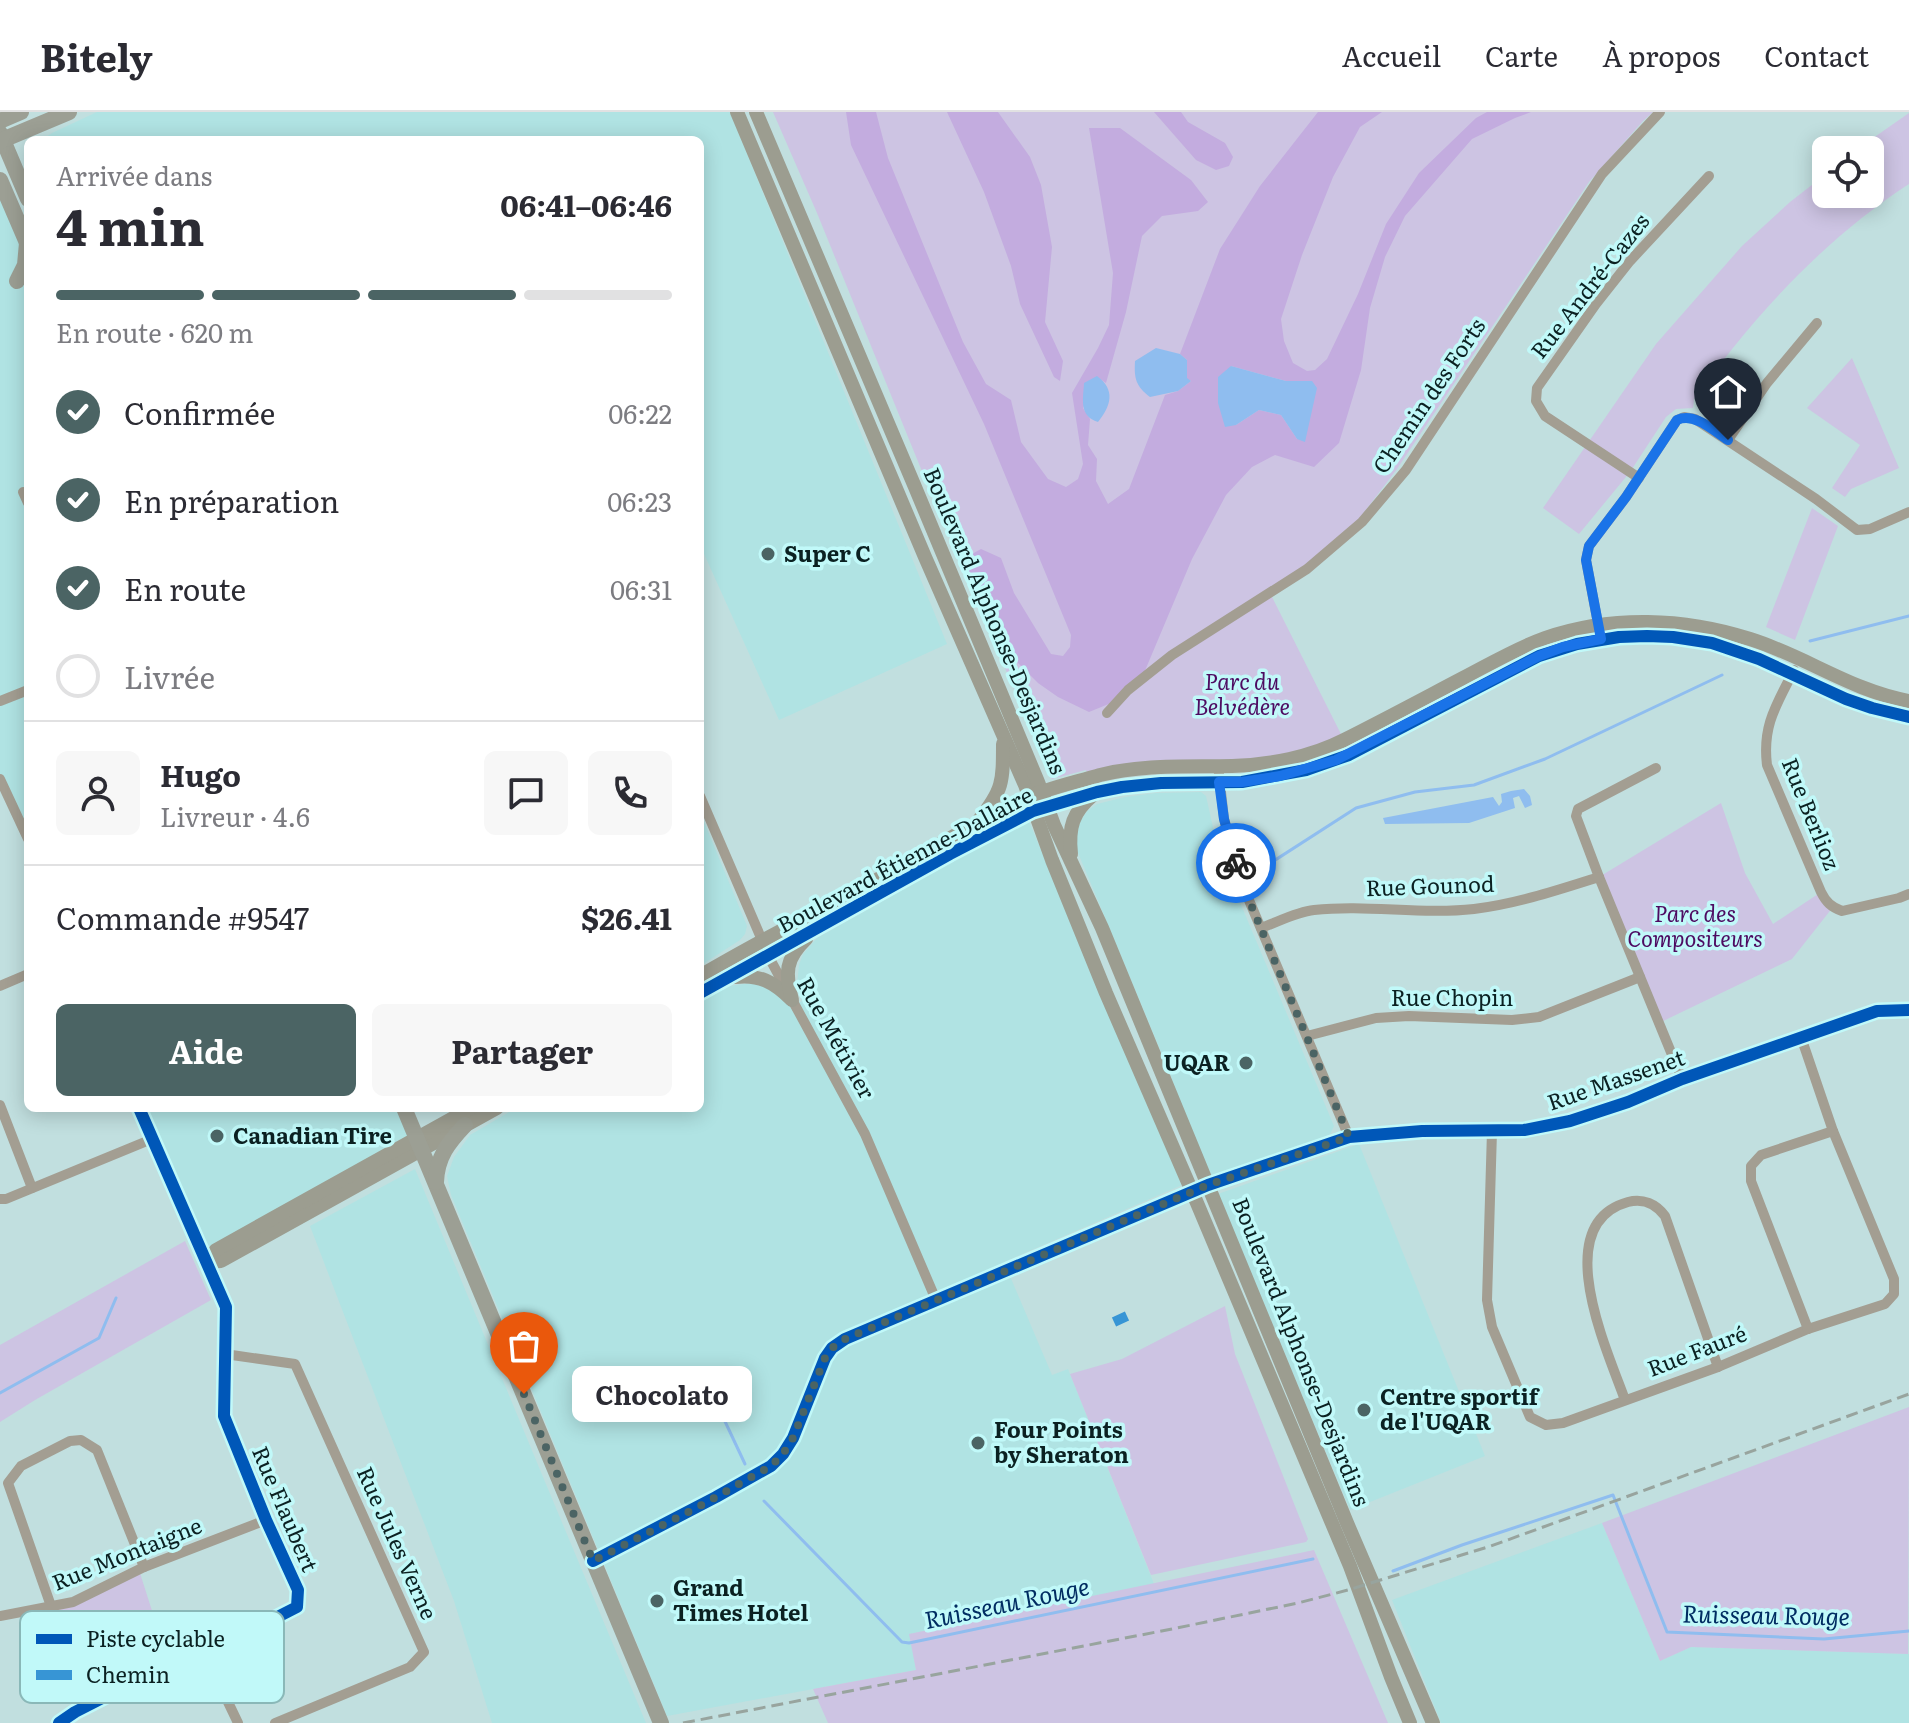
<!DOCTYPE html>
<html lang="fr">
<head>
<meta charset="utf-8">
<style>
  body { margin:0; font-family:Literata,serif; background:#f7f7f7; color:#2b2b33; height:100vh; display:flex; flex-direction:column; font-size:30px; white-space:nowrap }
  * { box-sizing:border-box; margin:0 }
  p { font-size:26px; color:#7c7c81 }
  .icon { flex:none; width:44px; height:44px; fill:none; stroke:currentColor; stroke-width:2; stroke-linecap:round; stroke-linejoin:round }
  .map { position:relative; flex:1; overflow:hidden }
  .side { position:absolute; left:24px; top:24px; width:680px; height:976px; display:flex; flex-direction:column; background:#fff; border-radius:12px; box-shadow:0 4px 20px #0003 }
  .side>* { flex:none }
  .fabs { position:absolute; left:1812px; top:24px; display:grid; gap:16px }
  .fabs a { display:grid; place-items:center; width:72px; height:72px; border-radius:12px; background:#fff; box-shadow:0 4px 20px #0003; font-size:40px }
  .pin { position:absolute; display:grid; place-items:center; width:68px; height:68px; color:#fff; margin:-82px -34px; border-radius:50% 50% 50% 0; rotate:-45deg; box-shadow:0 0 8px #0007 }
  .pin .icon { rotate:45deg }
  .courier { position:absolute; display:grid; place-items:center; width:80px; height:80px; margin:-40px; border:6px solid #1a73e8; border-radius:50%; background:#fff; color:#222; box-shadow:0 2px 10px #0007 }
  .bubble { position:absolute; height:56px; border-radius:12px; background:#fff; box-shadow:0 4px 20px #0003; font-size:26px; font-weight:700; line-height:56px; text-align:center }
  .summary em { font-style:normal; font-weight:700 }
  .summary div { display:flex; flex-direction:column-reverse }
  .summary { display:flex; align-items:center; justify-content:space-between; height:136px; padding:0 32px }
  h1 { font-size:52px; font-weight:700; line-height:60px }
  .bar { display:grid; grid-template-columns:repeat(4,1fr); gap:12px 8px; align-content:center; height:96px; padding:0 32px }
  .bar i { height:10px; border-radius:6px; background:#e1e1e2 }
  .bar .active { background:#4b6464 }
  .bar p { grid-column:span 4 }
  .line { display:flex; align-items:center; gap:20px; padding:0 32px; border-top:2px solid #e1e1e2 }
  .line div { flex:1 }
  .round { display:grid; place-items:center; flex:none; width:84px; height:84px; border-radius:12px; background:#f7f7f7 }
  ol { padding:0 32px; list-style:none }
  li { display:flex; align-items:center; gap:24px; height:88px }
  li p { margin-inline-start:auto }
  li .icon { padding:8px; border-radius:50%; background:#4b6464; color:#fff; stroke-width:4 }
  li:last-child { color:#7c7c81 }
  li i { width:44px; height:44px; border:4px solid #e1e1e2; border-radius:50% }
  .button { display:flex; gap:16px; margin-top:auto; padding:16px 32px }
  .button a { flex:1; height:92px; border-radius:12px; background:#4b6464; color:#fff; font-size:32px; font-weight:700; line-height:92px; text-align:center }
  .button a+a { background:#f7f7f7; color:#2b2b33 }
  header { display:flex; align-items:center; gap:48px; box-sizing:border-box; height:112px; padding:0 40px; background:#fff; border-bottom:2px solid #e1e1e2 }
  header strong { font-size:38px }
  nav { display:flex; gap:44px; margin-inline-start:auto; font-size:28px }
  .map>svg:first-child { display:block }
</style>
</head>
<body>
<header>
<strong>Bitely</strong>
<nav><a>Accueil</a><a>Carte</a><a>À propos</a><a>Contact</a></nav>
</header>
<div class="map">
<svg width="1909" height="1611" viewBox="0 0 1909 1611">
  <rect width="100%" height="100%" fill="#c1dfdf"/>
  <g fill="#b0e3e3">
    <path d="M97,0H730L947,532L779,608L700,433V28H42L52,21Z"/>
    <path d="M0,87L28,147V727L0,663Z"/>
    <path d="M1201,680L1206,684L1218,738L1334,1014L1330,1022L1324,1026L1209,1065L1183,1001L1171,964L1076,736L1075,725L1080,710L1087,699L1097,692L1125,685L1156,681Z"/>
    <path d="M700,700L747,814L745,822L740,828L700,854Z"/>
    <path d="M1028,707L1182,1073L1004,1150L1052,1263L1068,1257L1154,1472L910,1522L916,1558L667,1604L451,1083L447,1064L454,1045L470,1023L516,996H700V890L728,874L752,871L768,875L792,894L802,889L797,872L799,853L803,842L817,826Z"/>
    <path d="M142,996H397L409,1025L210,1135L199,1120Z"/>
    <path d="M1359,1032L1485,1344L1350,1398L1218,1082Z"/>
    <path d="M415,1057L543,1365L646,1611H492L454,1489L310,1114Z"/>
    <path d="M1602,1411L1660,1549L1691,1535L1909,1542V1611H1441L1392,1488Z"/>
  </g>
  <g fill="#cdc4e3">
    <path d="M773,0H1653L1643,9L1589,70L1397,357L1359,407L1307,457L1270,481L1344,628L1284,648L1089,666L1086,658L1052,667L930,379L817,101Z"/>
    <path d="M1909,1V72C1823,128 1753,205 1694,287L1693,296L1676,297L1666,305L1630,360L1579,422L1543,396L1656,232L1742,134L1790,90L1826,62V82H1870V38H1856Z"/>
    <path d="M1852,246L1899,356L1851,377L1845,385L1832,376L1860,333L1807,296Z"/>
    <path d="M1812,396L1838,414L1795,528L1766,515Z"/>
    <path d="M1721,691L1745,761L1773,812L1821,780L1833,795L1792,847L1659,911L1599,765Z"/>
    <path d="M185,1129L211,1188L35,1288L0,1310V1233Z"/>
    <path d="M1225,1194L1235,1242L1308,1427L1306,1430L1151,1463L1070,1262L1122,1247Z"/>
    <path d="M1909,1295L1908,1542L1691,1535L1660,1549L1602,1411Z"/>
    <path d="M1314,1438L1388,1611H828L813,1577L916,1558L909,1522Z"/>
    <path d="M139,1458L169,1552L93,1591L43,1496L73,1490Z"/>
  </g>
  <g fill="#c3acdf" fill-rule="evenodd">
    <path d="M846,0H876L888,46L963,230L986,272L1011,288L1021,330L1048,367L1066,375L1078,367L1083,352L1072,281L1098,236L1109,213L1113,161L1089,16H1120L1191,68L1208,90L1198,99L1162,104L1142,124L1126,200L1106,271L1097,265L1083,296L1090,307L1088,333L1097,347L1096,369L1108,392L1129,377L1165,283L1178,279L1191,269L1187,267V248L1180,242L1220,137L1260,74L1318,0H1382L1360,15L1333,65L1302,143L1281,207L1284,229L1293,251L1307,259L1315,258L1327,247L1358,182L1386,112L1419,61L1476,6L1487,0H1531L1515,6L1472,27L1405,104L1385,145L1370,196L1361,258L1339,331L1314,355L1275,343L1252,355L1226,383L1192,447L1144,561L1116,589L1089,600L1058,585L1038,571L1008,541L980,496L963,447L981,437L1001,446L1014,481L1051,542L1063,544L1070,535L1071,523L984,312L851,33ZM1231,254L1286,269H1312L1297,327L1281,303L1259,298L1236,313Z"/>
    <path d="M947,0H998L1030,45L1041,73L1052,135L1045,210L1063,249L1060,269L1054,265L1020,192L1011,154L984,80Z"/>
    <path d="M1154,0H1181L1188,10L1225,31L1233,45L1229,54L1216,58L1196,48Z"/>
  </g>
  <g fill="#8fbdef">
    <path d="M1156,236L1180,242L1187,248V266L1191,269L1178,279L1150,285C1136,274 1134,267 1135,249Z"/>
    <path d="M1231,254L1286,269H1312L1317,276L1305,330L1297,327L1281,303L1259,298L1236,313L1225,315L1218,291V265Z"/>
    <path d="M1097,264C1116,278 1111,294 1098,310C1079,304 1083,288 1084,271Z"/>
    <path d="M1524,677L1530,684L1532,693L1525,696L1519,684L1513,686L1515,696L1469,711L1385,712L1383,706L1493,685L1499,694L1502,690L1501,682L1511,679Z"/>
  </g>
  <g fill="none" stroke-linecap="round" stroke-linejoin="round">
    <g stroke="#8fbdef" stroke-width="3">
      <path d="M1810,529L1909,504"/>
      <path d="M1255,761L1356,696L1415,680L1474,673L1545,647L1722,563"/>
      <path d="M639,1278L710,1295L722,1303L745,1352"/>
      <path d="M0,1281L99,1226L116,1186"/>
      <path d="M764,1389L902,1530L909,1531L1313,1447"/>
      <path d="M1393,1459L1462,1433L1613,1383L1667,1520L1824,1527L1909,1519"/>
    </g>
    <g stroke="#a39e92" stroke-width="10">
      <path d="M1728,328L1767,271L1817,211"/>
      <path d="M1639,366L1545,304L1536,289L1537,276L1596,192L1630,149L1709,64"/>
      <path d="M23,380L28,391"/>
      <path d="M1599,517L1586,448L1589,434L1626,385L1677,308L1684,305L1695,307L1816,387L1857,418L1870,417L1909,400"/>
      <path d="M1794,558C1777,592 1762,613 1767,653L1821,780C1826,790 1831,795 1842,799L1899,786L1909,782"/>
      <path d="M0,589L28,578"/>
      <path d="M1107,601L1128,578L1172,543L1307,457L1362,410L1406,358L1602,62L1660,0"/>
      <path d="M1218,653L1224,707L1243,774L1349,1025"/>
      <path d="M1656,656L1578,697L1576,704L1599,765L1682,967"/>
      <path d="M0,667L28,727"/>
      <path d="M700,684L771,849L865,1022L936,1188"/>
      <path d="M1261,816C1278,810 1296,800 1314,798C1367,792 1420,803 1474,797C1516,792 1558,778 1599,765"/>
      <path d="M0,874L28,862"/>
      <path d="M1307,924L1376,906L1409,904L1512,908L1539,905L1640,865"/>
      <path d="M0,993L32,1076"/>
      <path d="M1492,1019L1487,1188L1492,1215L1530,1305L1546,1313L1563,1311L1718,1255L1808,1217L1885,1192L1894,1182V1167L1833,1019L1801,925"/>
      <path d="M0,1087H6L152,1027"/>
      <path d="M1808,1217L1751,1069V1054L1761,1043L1833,1019"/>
      <path d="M225,1242L295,1252L424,1540L410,1555L275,1611"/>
      <path d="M1625,1288C1608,1240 1548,1112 1628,1090C1643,1086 1656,1092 1665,1104L1718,1255"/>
      <path d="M593,1449L716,1385L771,1354L783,1342L793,1326L825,1246L832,1236L845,1227L1208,1073L1349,1025L1422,1019L1524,1018L1570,1009L1628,990L1682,967L1877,899L1909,898"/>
      <path d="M51,1494L8,1371L21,1354L70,1329L81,1328L97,1338L144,1455"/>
      <path d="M0,1504L73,1490L144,1455L266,1408"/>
      <path d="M205,1542L238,1611"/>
      <path d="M59,1611L75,1600L169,1552L205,1542L297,1495L298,1478L266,1408L224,1304L226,1195L139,996"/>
    </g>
    <g stroke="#9c9d90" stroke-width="14">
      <path d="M737,0L925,445L1025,673L1052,748L1106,881L1197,1091L1350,1454L1391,1565L1410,1611"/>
      <path d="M756,0L915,375L1038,670L1054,713L1102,816L1347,1411L1433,1611"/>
      <path d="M979,708C1003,678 1003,670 1003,632"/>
      <path d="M1071,742C1068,715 1073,700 1093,683"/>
      <path d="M700,864C761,828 824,796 886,763C931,739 973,710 1019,689C1044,677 1073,671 1100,663C1144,652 1187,655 1232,654C1269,653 1311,645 1344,628C1384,608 1423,587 1463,566C1490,552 1517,536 1545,526C1612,503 1684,506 1750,527C1805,544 1852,579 1909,589"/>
      <path d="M735,865C759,862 774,870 791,887"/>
      <path d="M700,881L950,742L1033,699L1097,680L1122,675L1161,671L1242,670L1306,658L1349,643L1539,544L1577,532L1619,525L1647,524L1673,525L1712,531L1759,547L1846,587L1872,596L1909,605"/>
      <path d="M792,888C785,861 785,847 806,827"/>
      <path d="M207,1150L221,1149L497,996"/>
      <path d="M207,1150L216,1138L471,996"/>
    </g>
    <g stroke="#9c9f94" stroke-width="16">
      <path d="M0,9L21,0"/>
      <path d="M0,21L28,87"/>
      <path d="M0,29L69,0"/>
      <path d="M0,68L28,133"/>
      <path d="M17,169L25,153L27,131"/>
      <path d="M404,996L661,1611"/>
      <path d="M436,1070C437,1045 448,1031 465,1013"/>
    </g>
    <path stroke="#98a49e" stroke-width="3" stroke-dasharray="12 6" stroke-linecap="butt" d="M683,1611L1172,1517L1298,1491L1348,1478L1491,1434L1909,1282"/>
    <path stroke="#3795d5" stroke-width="10" stroke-dasharray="20 10" stroke-linecap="butt" d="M1114,1210L1127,1204"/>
    <defs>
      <g id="cycleway">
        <path d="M700,881L950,742L1033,699L1097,680L1122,675L1161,671L1242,670L1306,658L1349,643L1539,544L1577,532L1619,525L1647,524L1673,525L1712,531L1759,547L1846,587L1872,596L1909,605"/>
        <path d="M593,1449L716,1385L771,1354L783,1342L793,1326L825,1246L832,1236L845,1227L1208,1073L1349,1025L1422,1019L1524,1018L1570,1009L1628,990L1682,967L1877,899L1909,898"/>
        <path d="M59,1611L75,1600L169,1552L205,1542L297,1495L298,1478L266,1408L224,1304L226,1195L139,996"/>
      </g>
    </defs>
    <use href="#cycleway" stroke="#c1f9f9" stroke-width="17"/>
    <use href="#cycleway" stroke="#0057b8" stroke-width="12"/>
  </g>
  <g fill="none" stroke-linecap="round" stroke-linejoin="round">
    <path stroke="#4b6464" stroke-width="8" stroke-dasharray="0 14.4" d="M524,1282L593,1449L700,1394L771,1354L783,1342L793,1326L825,1246L832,1236L845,1227L1208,1073L1349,1025L1243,774L1236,751"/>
    <path stroke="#1a73e8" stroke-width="10" d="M1236,751L1224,707L1219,670H1242L1280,664L1336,648L1539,544L1563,535L1601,527L1586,448L1589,434L1626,385L1677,308C1695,300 1714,319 1728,328"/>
  </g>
  <g fill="#4b6464" stroke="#c1f9f9" stroke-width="3">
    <circle cx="768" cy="442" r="8"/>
    <circle cx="1246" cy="951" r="8"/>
    <circle cx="217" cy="1024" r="8"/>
    <circle cx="1364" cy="1298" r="8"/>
    <circle cx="978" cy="1331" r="8"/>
    <circle cx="657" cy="1489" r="8"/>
  </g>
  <g text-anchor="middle" stroke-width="7" stroke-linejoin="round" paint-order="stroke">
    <g font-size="22" fill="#0b2122" stroke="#c1f9f9">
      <text transform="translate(1590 174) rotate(-52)" y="8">Rue André-Cazes</text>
      <text transform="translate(1429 284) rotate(-56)" y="8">Chemin des Forts</text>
      <text transform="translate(995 509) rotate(67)" y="8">Boulevard Alphonse-Desjardins</text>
      <text transform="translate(1811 702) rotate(68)" y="8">Rue Berlioz</text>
      <text transform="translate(905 748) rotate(-28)" y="8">Boulevard Étienne-Dallaire</text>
      <text transform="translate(1430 774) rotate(-2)" y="8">Rue Gounod</text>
      <text x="1452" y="894">Rue Chopin</text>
      <text transform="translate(836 926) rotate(61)" y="8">Rue Métivier</text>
      <text transform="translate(1616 968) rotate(-19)" y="8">Rue Massenet</text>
      <text transform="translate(1697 1239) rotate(-21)" y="8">Rue Fauré</text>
      <text transform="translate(1301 1240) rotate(68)" y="8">Boulevard Alphonse-Desjardins</text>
      <text transform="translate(285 1397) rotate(67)" y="8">Rue Flaubert</text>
      <text transform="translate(397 1431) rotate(66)" y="8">Rue Jules Verne</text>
      <text transform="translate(127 1442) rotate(-22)" y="8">Rue Montaigne</text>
    </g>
    <g font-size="22" font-weight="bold" fill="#0b2122" stroke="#c1f9f9" text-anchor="start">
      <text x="784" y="450">Super C</text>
      <text x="1230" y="959" text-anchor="end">UQAR</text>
      <text x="233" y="1032">Canadian Tire</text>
      <text x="1380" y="1293">Centre sportif<tspan x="1380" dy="25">de l'UQAR</tspan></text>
      <text x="994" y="1326">Four Points<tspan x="994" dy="25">by Sheraton</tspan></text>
      <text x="673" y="1484">Grand<tspan x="673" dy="25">Times Hotel</tspan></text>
    </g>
    <g font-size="22" font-style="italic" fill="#4d0b61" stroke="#c1f9f9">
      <text x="1242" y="578">Parc du<tspan x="1242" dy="25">Belvédère</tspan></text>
      <text x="1695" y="810">Parc des<tspan x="1695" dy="25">Compositeurs</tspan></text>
    </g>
    <g font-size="24" font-style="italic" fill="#002c62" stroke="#c1f9f9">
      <text transform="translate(1007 1492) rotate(-12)" y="8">Ruisseau Rouge</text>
      <text transform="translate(1766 1504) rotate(1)" y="8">Ruisseau Rouge</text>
    </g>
  </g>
  <rect x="20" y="1499" width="264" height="92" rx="12" fill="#c1f9f9" stroke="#8ab8b8" stroke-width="2"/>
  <rect x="36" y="1522" width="36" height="10" fill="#0057b8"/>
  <rect x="36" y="1558" width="36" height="10" fill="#3795d5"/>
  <g font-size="22" fill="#0b2122">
    <text x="86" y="1535">Piste cyclable</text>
    <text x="86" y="1571">Chemin</text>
  </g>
</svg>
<div class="fabs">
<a><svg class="icon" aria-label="locate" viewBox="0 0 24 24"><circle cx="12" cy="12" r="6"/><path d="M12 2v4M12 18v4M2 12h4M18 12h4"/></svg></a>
</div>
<div class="pin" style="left:524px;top:1282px;background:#ea580c"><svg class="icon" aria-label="bag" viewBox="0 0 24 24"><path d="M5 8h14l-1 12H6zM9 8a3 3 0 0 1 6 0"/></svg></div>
<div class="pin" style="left:1728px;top:328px;background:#1f2937"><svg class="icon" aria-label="home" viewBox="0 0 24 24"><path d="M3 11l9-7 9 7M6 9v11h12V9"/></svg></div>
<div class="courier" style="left:1236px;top:751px"><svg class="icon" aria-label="bike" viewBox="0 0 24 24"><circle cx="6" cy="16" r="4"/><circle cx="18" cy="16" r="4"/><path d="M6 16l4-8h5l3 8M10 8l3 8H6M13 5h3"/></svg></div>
<div class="bubble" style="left:572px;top:1254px;width:180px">Chocolato</div>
<section class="side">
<div class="summary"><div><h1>4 min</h1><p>Arrivée dans</p></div><em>06:41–06:46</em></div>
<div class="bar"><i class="active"></i><i class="active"></i><i class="active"></i><i></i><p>En route · 620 m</p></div>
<ol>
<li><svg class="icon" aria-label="check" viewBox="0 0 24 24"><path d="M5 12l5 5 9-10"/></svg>Confirmée<p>06:22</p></li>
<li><svg class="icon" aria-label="check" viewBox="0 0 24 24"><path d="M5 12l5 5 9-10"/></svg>En préparation<p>06:23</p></li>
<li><svg class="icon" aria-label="check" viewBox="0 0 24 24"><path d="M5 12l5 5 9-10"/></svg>En route<p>06:31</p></li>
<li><i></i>Livrée</li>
</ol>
<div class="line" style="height:144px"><a class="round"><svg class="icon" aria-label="person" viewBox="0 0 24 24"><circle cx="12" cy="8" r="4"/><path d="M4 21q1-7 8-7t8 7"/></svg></a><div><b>Hugo</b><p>Livreur · 4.6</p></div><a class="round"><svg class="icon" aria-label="chat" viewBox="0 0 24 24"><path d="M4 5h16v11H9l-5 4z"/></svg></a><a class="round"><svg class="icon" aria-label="phone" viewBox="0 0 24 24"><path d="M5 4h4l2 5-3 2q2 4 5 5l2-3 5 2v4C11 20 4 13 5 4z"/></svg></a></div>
<div class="line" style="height:104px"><div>Commande #9547</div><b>$26.41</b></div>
<div class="button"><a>Aide</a><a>Partager</a></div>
</section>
</div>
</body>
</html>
